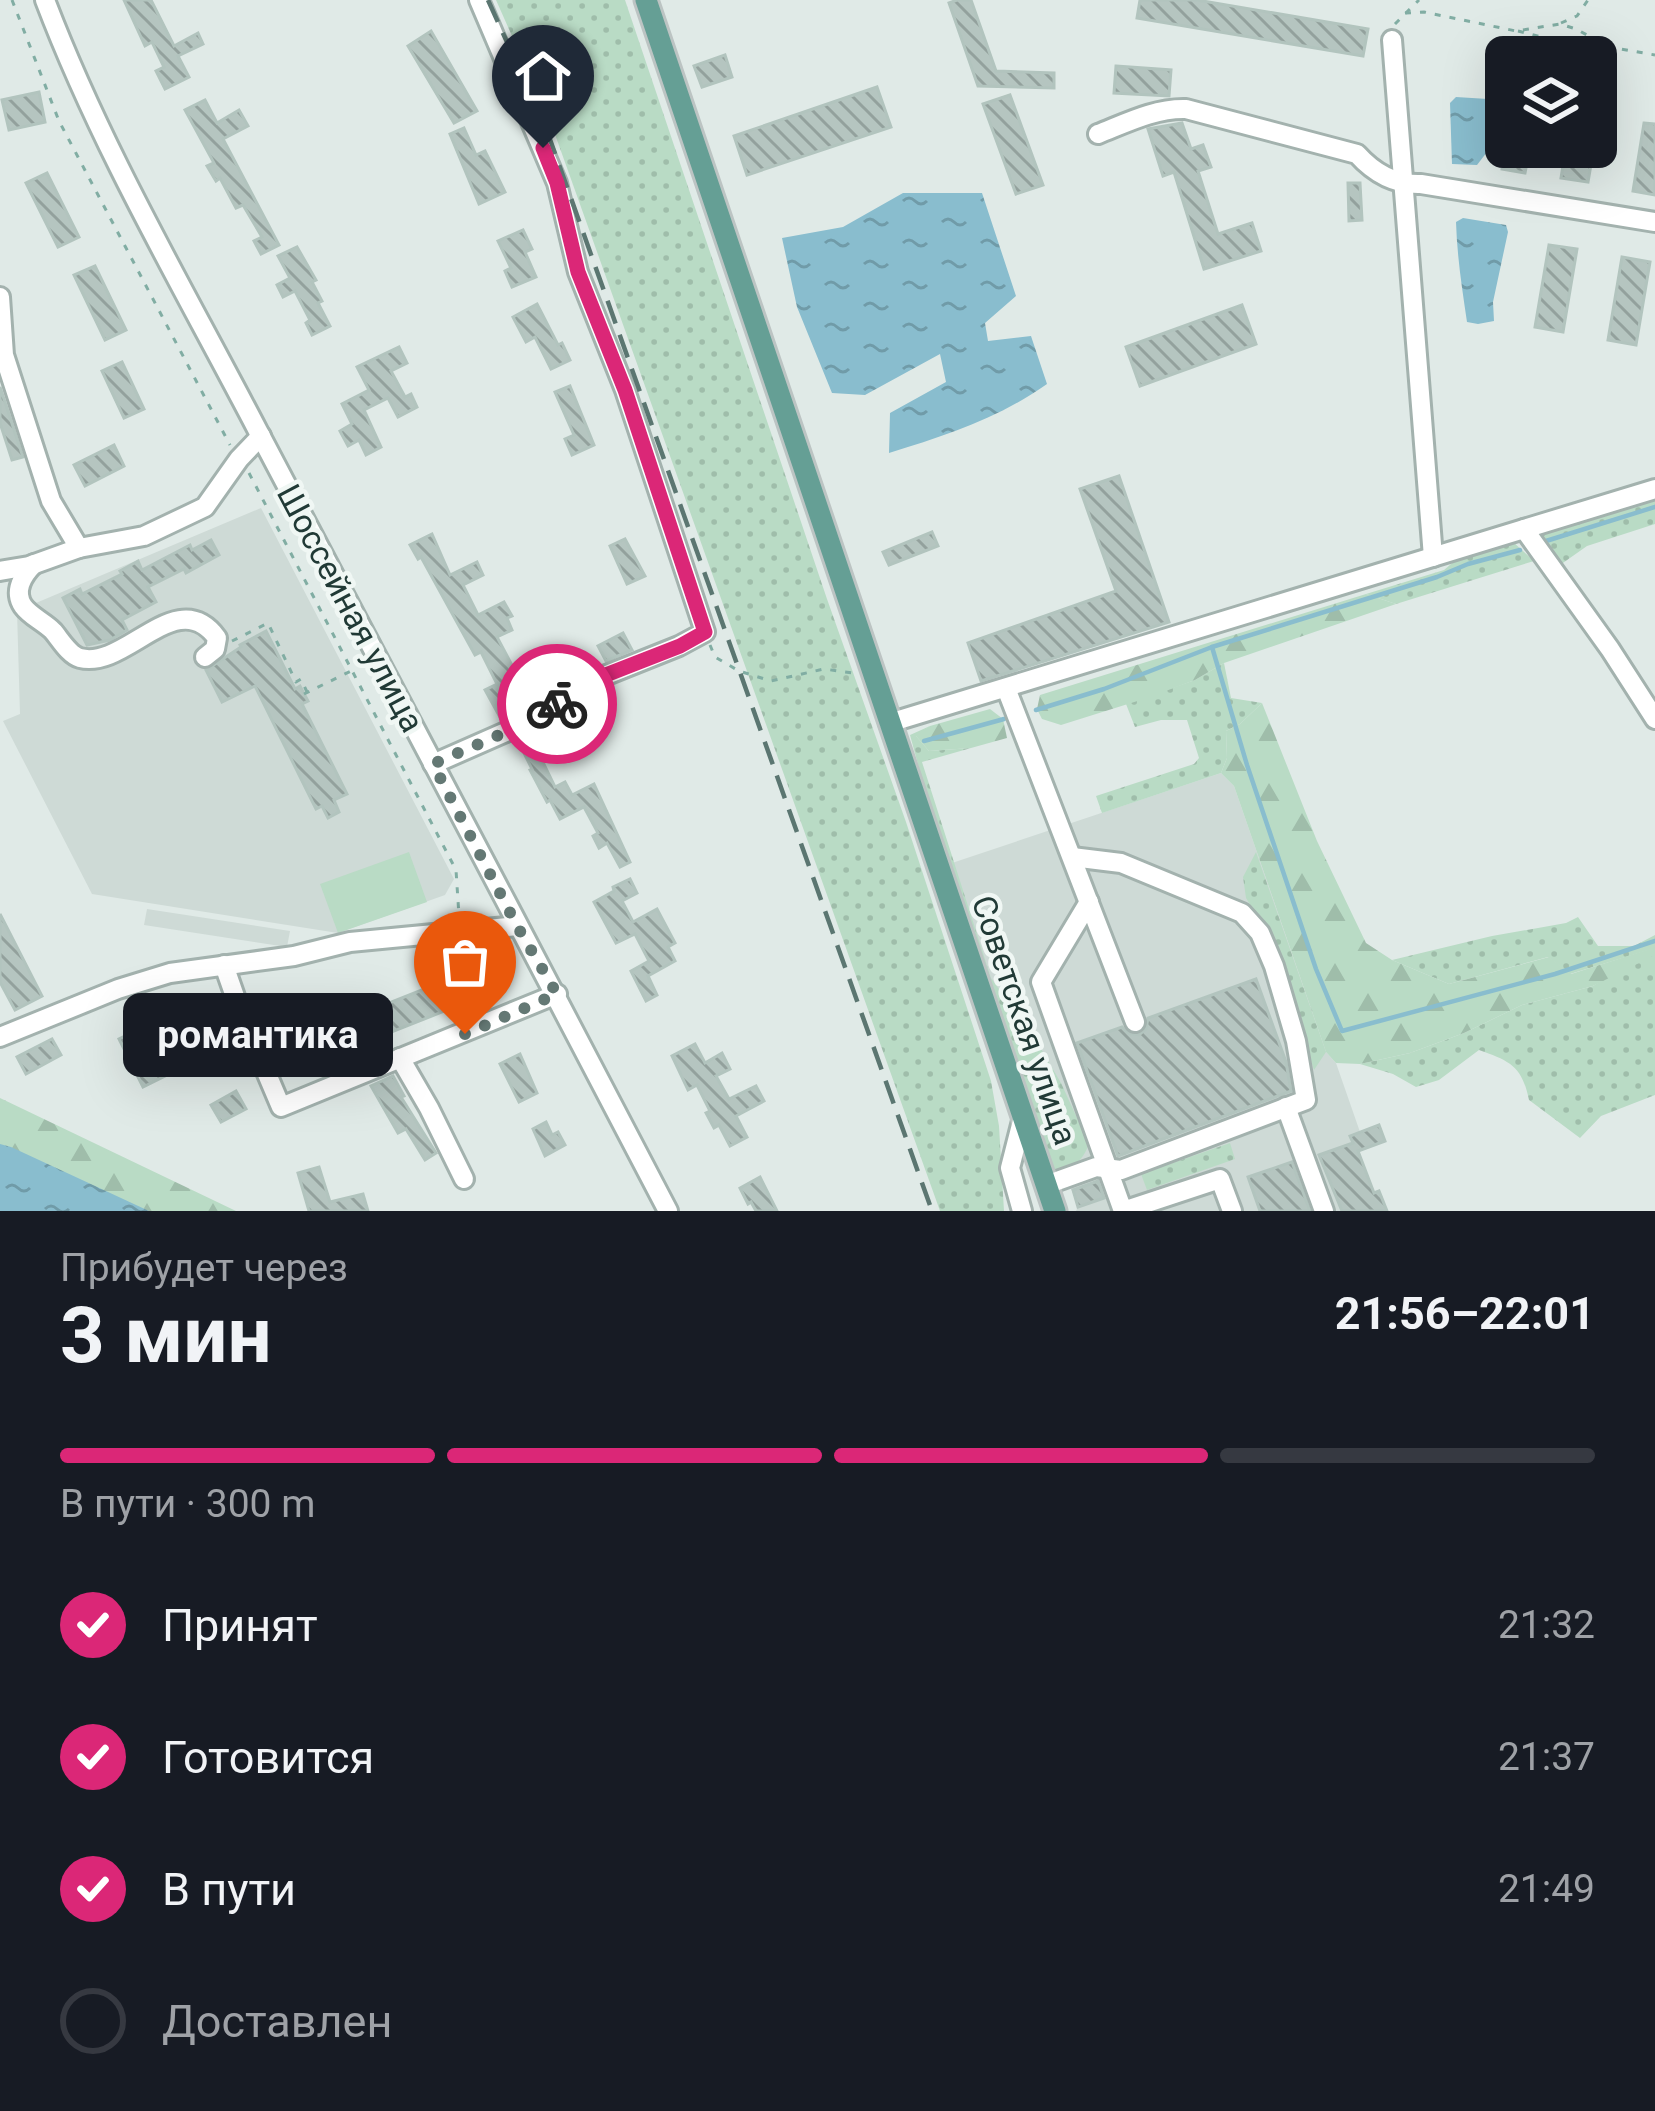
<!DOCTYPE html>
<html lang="ru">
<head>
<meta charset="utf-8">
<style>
  body { margin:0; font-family:Roboto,sans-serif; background:#242831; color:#f1f3f6; height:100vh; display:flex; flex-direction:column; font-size:45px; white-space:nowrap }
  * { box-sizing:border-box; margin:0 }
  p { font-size:39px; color:#9ea1a6 }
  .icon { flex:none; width:66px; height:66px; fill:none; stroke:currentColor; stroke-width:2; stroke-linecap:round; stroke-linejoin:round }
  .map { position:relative; height:1211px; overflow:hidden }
  .drawer { display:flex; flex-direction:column; background:#171b24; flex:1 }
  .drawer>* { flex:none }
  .fabs { position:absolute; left:1485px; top:36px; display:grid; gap:24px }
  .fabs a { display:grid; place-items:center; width:132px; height:132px; border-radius:18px; background:#171b24; box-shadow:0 12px 48px #0002; font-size:60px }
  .pin { position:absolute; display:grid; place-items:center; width:102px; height:102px; color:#fff; margin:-123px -51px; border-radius:50% 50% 50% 0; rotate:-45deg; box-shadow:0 0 12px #0007 }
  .pin .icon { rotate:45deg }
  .courier { position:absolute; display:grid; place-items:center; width:120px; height:120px; margin:-60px; border:9px solid #db2777; border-radius:50%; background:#fff; color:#222; box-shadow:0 3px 15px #0007 }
  .bubble { position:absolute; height:84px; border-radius:18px; background:#171b24; box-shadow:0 12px 48px #0002; font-size:39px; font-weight:700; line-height:84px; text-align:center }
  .summary em { font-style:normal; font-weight:700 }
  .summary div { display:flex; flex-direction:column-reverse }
  .summary { display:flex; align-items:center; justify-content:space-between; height:204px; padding:0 60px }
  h1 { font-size:78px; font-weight:700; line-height:90px }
  .bar { display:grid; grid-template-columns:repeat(4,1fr); gap:18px 12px; align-content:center; height:144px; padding:0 60px }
  .bar i { height:15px; border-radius:9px; background:#363941 }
  .bar .selected { background:#db2777 }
  .bar p { grid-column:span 4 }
  ol { padding:0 60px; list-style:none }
  li { display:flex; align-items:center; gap:36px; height:132px }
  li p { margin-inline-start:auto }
  li .icon { padding:12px; border-radius:50%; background:#db2777; color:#fff; stroke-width:4 }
  li:last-child { color:#9ea1a6 }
  li i { width:66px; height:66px; border:6px solid #363941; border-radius:50% }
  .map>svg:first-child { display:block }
</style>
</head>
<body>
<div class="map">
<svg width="1655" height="1211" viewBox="0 0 1655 1211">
  <defs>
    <pattern id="grass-dots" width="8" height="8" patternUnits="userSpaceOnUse" patternTransform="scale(3)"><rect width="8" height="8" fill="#b9dbc5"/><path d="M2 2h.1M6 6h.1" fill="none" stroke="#9fbdaa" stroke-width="1.8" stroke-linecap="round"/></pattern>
    <pattern id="forest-firs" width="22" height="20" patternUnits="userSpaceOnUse" patternTransform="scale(3)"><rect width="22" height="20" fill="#b9dbc5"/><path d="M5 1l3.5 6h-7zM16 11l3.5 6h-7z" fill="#9fbdaa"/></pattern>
    <pattern id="water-ripples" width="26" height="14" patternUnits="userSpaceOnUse" patternTransform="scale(3)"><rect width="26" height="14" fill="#89bdce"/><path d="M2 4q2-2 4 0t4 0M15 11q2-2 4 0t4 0" fill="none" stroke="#709ba8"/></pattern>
    <pattern id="building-back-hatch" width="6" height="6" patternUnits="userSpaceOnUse" patternTransform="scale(3)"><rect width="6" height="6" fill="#b5c5c0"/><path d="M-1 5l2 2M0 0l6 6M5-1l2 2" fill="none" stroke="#93a19d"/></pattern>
  </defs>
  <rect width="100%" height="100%" fill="#e0eae7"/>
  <g fill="#cedad6">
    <path d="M261,508L454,879L445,895L338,933L92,894L3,721L20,714L17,611Z"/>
    <path d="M1221,773L1234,786L1326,1052L1336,1063L1360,1132L1359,1151L1374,1192L1379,1191L1387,1211H1076L1078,1207L1065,1172L1053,1163L952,863Z"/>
    <path d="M147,909L290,931L287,947L144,925Z"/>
  </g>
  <g fill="url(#grass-dots)">
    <path d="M496,0H625L827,599L906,822L991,1081L999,1126L1004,1211H940L552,126Z"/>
    <path d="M1655,497V524L1587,546L1560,565L1538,534Z"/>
    <path d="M1512,541L1534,561L1396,604L1366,594L1444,570L1458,558Z"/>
    <path d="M1224,663L1231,698L1262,703L1240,724L1226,731L1227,758L1221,773L1102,813L1096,796L1194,764L1199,758L1187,720H1161L1135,727L1126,704L1195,680Z"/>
    <path d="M930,726L916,736L929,751L971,748L922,762L991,978L1040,1047L1061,1083L1089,1144C1082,1162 1073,1168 1055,1174L1046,1162L934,823L910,735Z"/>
    <path d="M1256,852L1326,1052L1314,1070L1270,938L1246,898L1243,877Z"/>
    <path d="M1578,917L1598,946H1634L1655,935V1095L1601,1116L1580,1138L1529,1100C1522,1066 1510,1061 1479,1050L1439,1080L1416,1087L1393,1074L1360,1064L1410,1053L1464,1033L1522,1005L1593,986L1652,949L1570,974L1548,957L1449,984L1392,960L1492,936L1566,923Z"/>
    <path d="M1230,1143L1235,1159L1147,1190L1141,1174Z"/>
  </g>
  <g fill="url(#forest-firs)">
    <path d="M1366,594L1396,604L1224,663L1195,680L1147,698L1061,725L1042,719L1037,709L1040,695Z"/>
    <path d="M1262,703L1317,841L1366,943L1392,960L1449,984L1549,957L1571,974L1653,948V956L1593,986L1522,1005L1464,1033L1410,1053L1360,1064L1336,1063L1326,1052L1234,786L1221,773L1227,758L1226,731L1240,724Z"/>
    <path d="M990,709L1003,719L1007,738L971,748L929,751L915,735L930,726Z"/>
    <path d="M0,1098L236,1211H122L0,1162Z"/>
  </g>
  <path fill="#b9dbc5" d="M409,852L427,902L338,933L320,884Z"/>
  <g fill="url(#water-ripples)">
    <path d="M1456,97L1488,99L1487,152L1477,165L1452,164L1450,103Z"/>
    <path d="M903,193H982L1016,296L985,323L988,341L1031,336L1047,384C997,419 947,435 889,453L890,413L946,382L940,354L865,395L832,393L797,307L782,238L843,227Z"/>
    <path d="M1463,218L1506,225L1508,232L1493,302L1494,321L1478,324L1467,322C1462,288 1457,256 1456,222Z"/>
    <path d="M0,1144L11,1147L149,1211H0Z"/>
  </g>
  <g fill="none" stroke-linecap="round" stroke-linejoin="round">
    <g stroke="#89bdce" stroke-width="4.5">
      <path d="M1546,541L1655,507"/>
      <path d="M1212,647L1247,765L1316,969L1342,1031L1555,974L1655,941"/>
      <path d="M1036,710L1104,689L1212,647L1437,577L1468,564L1520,550"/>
      <path d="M924,741L1004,719"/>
    </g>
  </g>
  <g fill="url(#building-back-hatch)" stroke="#b2c4be" stroke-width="3">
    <path d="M124,0H151L174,46L198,33L203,44L178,56L189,77L165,89L156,71L164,67L152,42L145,46Z"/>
    <path d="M957,0H971L996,71L1054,73V88L978,86L949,3Z"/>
    <path d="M1140,0H1197L1368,29L1363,56L1137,18Z"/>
    <path d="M431,31L477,111L454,123L408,46Z"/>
    <path d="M725,55L732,77L702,87L694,66Z"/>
    <path d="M1116,66L1171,70L1169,96L1114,93Z"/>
    <path d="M877,87L891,127L747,175L734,136Z"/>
    <path d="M39,92L45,122L9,130L2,100Z"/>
    <path d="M1010,95L1043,185L1016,194L983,104Z"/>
    <path d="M205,100L217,123L239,110L248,126L223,139L279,245L261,254L254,241L262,237L243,205L236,208L220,178L216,181L207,166L214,163L185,110Z"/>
    <path d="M1182,123L1191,149L1203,145L1211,167L1198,171L1218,234L1252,223L1261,251L1204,269L1174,172L1163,176L1148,129Z"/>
    <path d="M1644,123L1655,124V195L1633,191Z"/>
    <path d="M464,128L476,155L485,151L505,192L479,204L450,134Z"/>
    <path d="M1505,147H1530L1525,173L1502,169Z"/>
    <path d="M1566,147H1594L1588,182L1561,178Z"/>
    <path d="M47,173L79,237L58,247L26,183Z"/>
    <path d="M1348,183H1360L1362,220L1349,221Z"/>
    <path d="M523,230L532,249L525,252L536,277L512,287L505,271L511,268L498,241Z"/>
    <path d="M1549,245L1577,249L1563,332L1535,327Z"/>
    <path d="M297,247L316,280L312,282L322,301L318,303L330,326L312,335L306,323L310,320L295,291L283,297L277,285L290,278L278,256Z"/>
    <path d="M1622,257L1650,262L1636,345L1608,340Z"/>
    <path d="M95,266L126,330L105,340L74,275Z"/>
    <path d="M537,304L558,345L562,343L570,360L551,369L535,337L526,342L513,317Z"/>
    <path d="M1242,305L1256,344L1140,386L1126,347Z"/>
    <path d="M399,347L407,363L391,371L405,397L411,394L417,407L398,417L388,398L364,410L381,447L366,455L359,440L348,446L340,431L352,424L342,404L369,390L357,367Z"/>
    <path d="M122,362L144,409L124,418L102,371Z"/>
    <path d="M570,386L594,445L572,455L565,439L574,435L555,392Z"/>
    <path d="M0,387L23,457L12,460L0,423Z"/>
    <path d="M114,445L124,466L85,486L74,465Z"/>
    <path d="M1119,476L1169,622L981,681L968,643L1116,591L1080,489Z"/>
    <path d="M932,532L938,546L889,565L883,552Z"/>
    <path d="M432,534L450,575L477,562L483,575L463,585L478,615L504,602L512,616L507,618L512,630L497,637L522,684L508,691L518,711L501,719L485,690L497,684L481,652L475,655L421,557L418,559L410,545Z"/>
    <path d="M625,539L645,576L627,584L610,546Z"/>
    <path d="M211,540L219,555L186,573L184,569L148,587L156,602L122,620L127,630L110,640L87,645L63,598L80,589L82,594L122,574L120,571L138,561L142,570L190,545L192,550Z"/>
    <path d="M266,631L295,689L300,686L308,701L302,704L347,794L334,800L339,812L328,818L322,806L316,809L255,686L222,702L206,670L241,647L240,645Z"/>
    <path d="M623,633L632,650L606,661L598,646Z"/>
    <path d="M556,727L562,737L538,752L555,787L565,782L572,795L594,784L630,862L620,867L607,843L599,848L593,836L598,833L584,807L560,819L550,800L547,802L530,770L532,769L520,745Z"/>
    <path d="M630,879L637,893L622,901L633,922L657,909L675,943L668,947L675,961L648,976L657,995L646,1001L631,971L649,961L635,934L616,943L594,902L614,891L613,887Z"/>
    <path d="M0,914L42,996L15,1010L0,982Z"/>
    <path d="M1256,979L1286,1062L1291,1091L1118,1156L1077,1043L1122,1027L1128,1033L1139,1035L1146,1029L1148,1018Z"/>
    <path d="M437,984L447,1010L313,1063L309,1051L337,1040L331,1026Z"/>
    <path d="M148,1025L171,1073L143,1087L119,1039Z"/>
    <path d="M52,1039L61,1055L26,1074L17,1057Z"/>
    <path d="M695,1044L705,1063L722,1053L730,1069L716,1076L729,1099L756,1086L764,1101L736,1116L747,1137L730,1146L719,1125L714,1128L706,1113L710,1111L697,1085L688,1090L672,1056Z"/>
    <path d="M520,1054L537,1093L519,1102L500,1064Z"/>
    <path d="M393,1076L404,1096L401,1097L436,1153L425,1160L406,1129L398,1133L371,1086Z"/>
    <path d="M236,1091L246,1109L221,1122L211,1105Z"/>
    <path d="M546,1122L552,1135L558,1132L565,1145L545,1156L533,1129Z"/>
    <path d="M1379,1125L1385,1141L1358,1151L1374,1193L1379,1191L1387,1211H1342L1319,1155L1353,1143L1350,1136Z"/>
    <path d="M1292,1162L1310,1211H1260L1248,1177Z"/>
    <path d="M319,1167L330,1202L363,1194L368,1211H309L298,1173Z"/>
    <path d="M760,1177L777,1211H756L751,1202L748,1204L740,1188Z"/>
    <path d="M1098,1181L1104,1198L1078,1207L1073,1190Z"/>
  </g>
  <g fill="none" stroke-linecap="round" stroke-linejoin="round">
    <defs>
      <g id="minor">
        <path d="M45,0C102,150 184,289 258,431C394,692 533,950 668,1211"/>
        <path d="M1392,40L1433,557"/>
        <path d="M1098,134C1126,123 1155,108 1186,109L1357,154C1374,173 1394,185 1421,184L1655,222"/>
        <path d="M0,297L4,355L51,501L79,548"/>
        <path d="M1524,529L1610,649L1655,719"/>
        <path d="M34,564C23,575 13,591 23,606C30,616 44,622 53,631C60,639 69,655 80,658C126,670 177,583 217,638L215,649L205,657"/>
        <path d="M0,571L29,566L79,548L144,536L205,507L239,459L261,436"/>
        <path d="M1006,688L1135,1022"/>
        <path d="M889,723L1655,489"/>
        <path d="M433,764L524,724L599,678L679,646L705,632L625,390L578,272L557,183L479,0"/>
        <path d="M1089,902L1041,982L1123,1211L1220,1179L1232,1211"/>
        <path d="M224,965L239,1008L281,1107L557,994"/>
        <path d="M0,1037L118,989L170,973L294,956L350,942L517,926"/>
        <path d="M400,1058L429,1108L464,1179"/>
        <path d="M1286,1107L1324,1211"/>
        <path d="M1046,1185L1096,1167L1121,1170L1306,1100L1296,1041L1274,966L1260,933L1242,913L1121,863L1072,857"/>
        <path d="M1022,1211L1010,1168L1023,1117"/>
      </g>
      <path id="major" d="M646,0L1055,1211"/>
    </defs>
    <use href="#minor" stroke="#a3b2ae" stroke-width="24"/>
    <use href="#major" stroke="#bcc4c3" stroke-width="27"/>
    <g stroke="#81ada3" stroke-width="3" stroke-dasharray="6 9" stroke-linecap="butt">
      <path d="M12,0L59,121L230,445"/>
      <path d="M1405,13L1424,12L1516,31L1560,24L1576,29L1609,47L1655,55"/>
      <path d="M1561,23L1577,16L1588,0"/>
      <path d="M1395,24L1419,0"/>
      <path d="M1518,31L1550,39L1603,46"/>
      <path d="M249,473L456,870L459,916"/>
      <path d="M232,641L268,623L296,682L301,679L307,692"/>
      <path d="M710,645L715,657L739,671L771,681L824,669L853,673"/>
      <path d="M304,694L351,671"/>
    </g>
    <use href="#minor" stroke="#fff" stroke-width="18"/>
    <use href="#major" stroke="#659f95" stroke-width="21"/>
    <path stroke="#5b7671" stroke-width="4.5" stroke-dasharray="24 12" stroke-linecap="butt" d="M488,0L547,131L932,1211"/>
  </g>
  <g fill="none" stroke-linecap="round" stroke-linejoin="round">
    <path stroke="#647874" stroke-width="12" stroke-dasharray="0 21.6" d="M465,1034L557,994L517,926L433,764L524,724L557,704"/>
    <path stroke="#db2777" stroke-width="15" d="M543,148L557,183L578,272L625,390L705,632L680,646L598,678L557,704"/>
  </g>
  <g text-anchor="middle" stroke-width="9" stroke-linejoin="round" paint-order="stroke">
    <g font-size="33" fill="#213a36" stroke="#f0f7f4">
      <text transform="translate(351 608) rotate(62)" y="12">Шоссейная улица</text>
      <text transform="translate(1025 1020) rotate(71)" y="12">Советская улица</text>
    </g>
  </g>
</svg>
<div class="fabs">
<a><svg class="icon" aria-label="layers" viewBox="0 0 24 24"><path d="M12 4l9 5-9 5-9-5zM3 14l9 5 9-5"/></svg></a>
</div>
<div class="pin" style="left:465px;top:1034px;background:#ea580c"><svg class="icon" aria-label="bag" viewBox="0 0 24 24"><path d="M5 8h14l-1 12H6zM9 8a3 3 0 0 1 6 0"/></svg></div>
<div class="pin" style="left:543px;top:148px;background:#1f2937"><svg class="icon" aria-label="home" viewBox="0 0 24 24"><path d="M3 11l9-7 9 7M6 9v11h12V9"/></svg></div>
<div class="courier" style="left:557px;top:704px"><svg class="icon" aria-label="bike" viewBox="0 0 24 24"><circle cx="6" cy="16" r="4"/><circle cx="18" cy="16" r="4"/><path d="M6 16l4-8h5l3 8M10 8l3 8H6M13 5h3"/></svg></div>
<div class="bubble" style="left:123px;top:993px;width:270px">романтика</div>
</div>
<section class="drawer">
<div class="summary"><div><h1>3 мин</h1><p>Прибудет через</p></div><em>21:56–22:01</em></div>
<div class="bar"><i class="selected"></i><i class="selected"></i><i class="selected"></i><i></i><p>В пути · 300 m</p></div>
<ol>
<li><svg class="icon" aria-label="check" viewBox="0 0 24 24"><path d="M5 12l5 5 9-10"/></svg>Принят<p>21:32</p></li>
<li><svg class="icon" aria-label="check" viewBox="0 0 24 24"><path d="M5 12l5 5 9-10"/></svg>Готовится<p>21:37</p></li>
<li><svg class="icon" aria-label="check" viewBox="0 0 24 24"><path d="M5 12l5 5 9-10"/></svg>В пути<p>21:49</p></li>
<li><i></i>Доставлен</li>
</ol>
</section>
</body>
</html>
